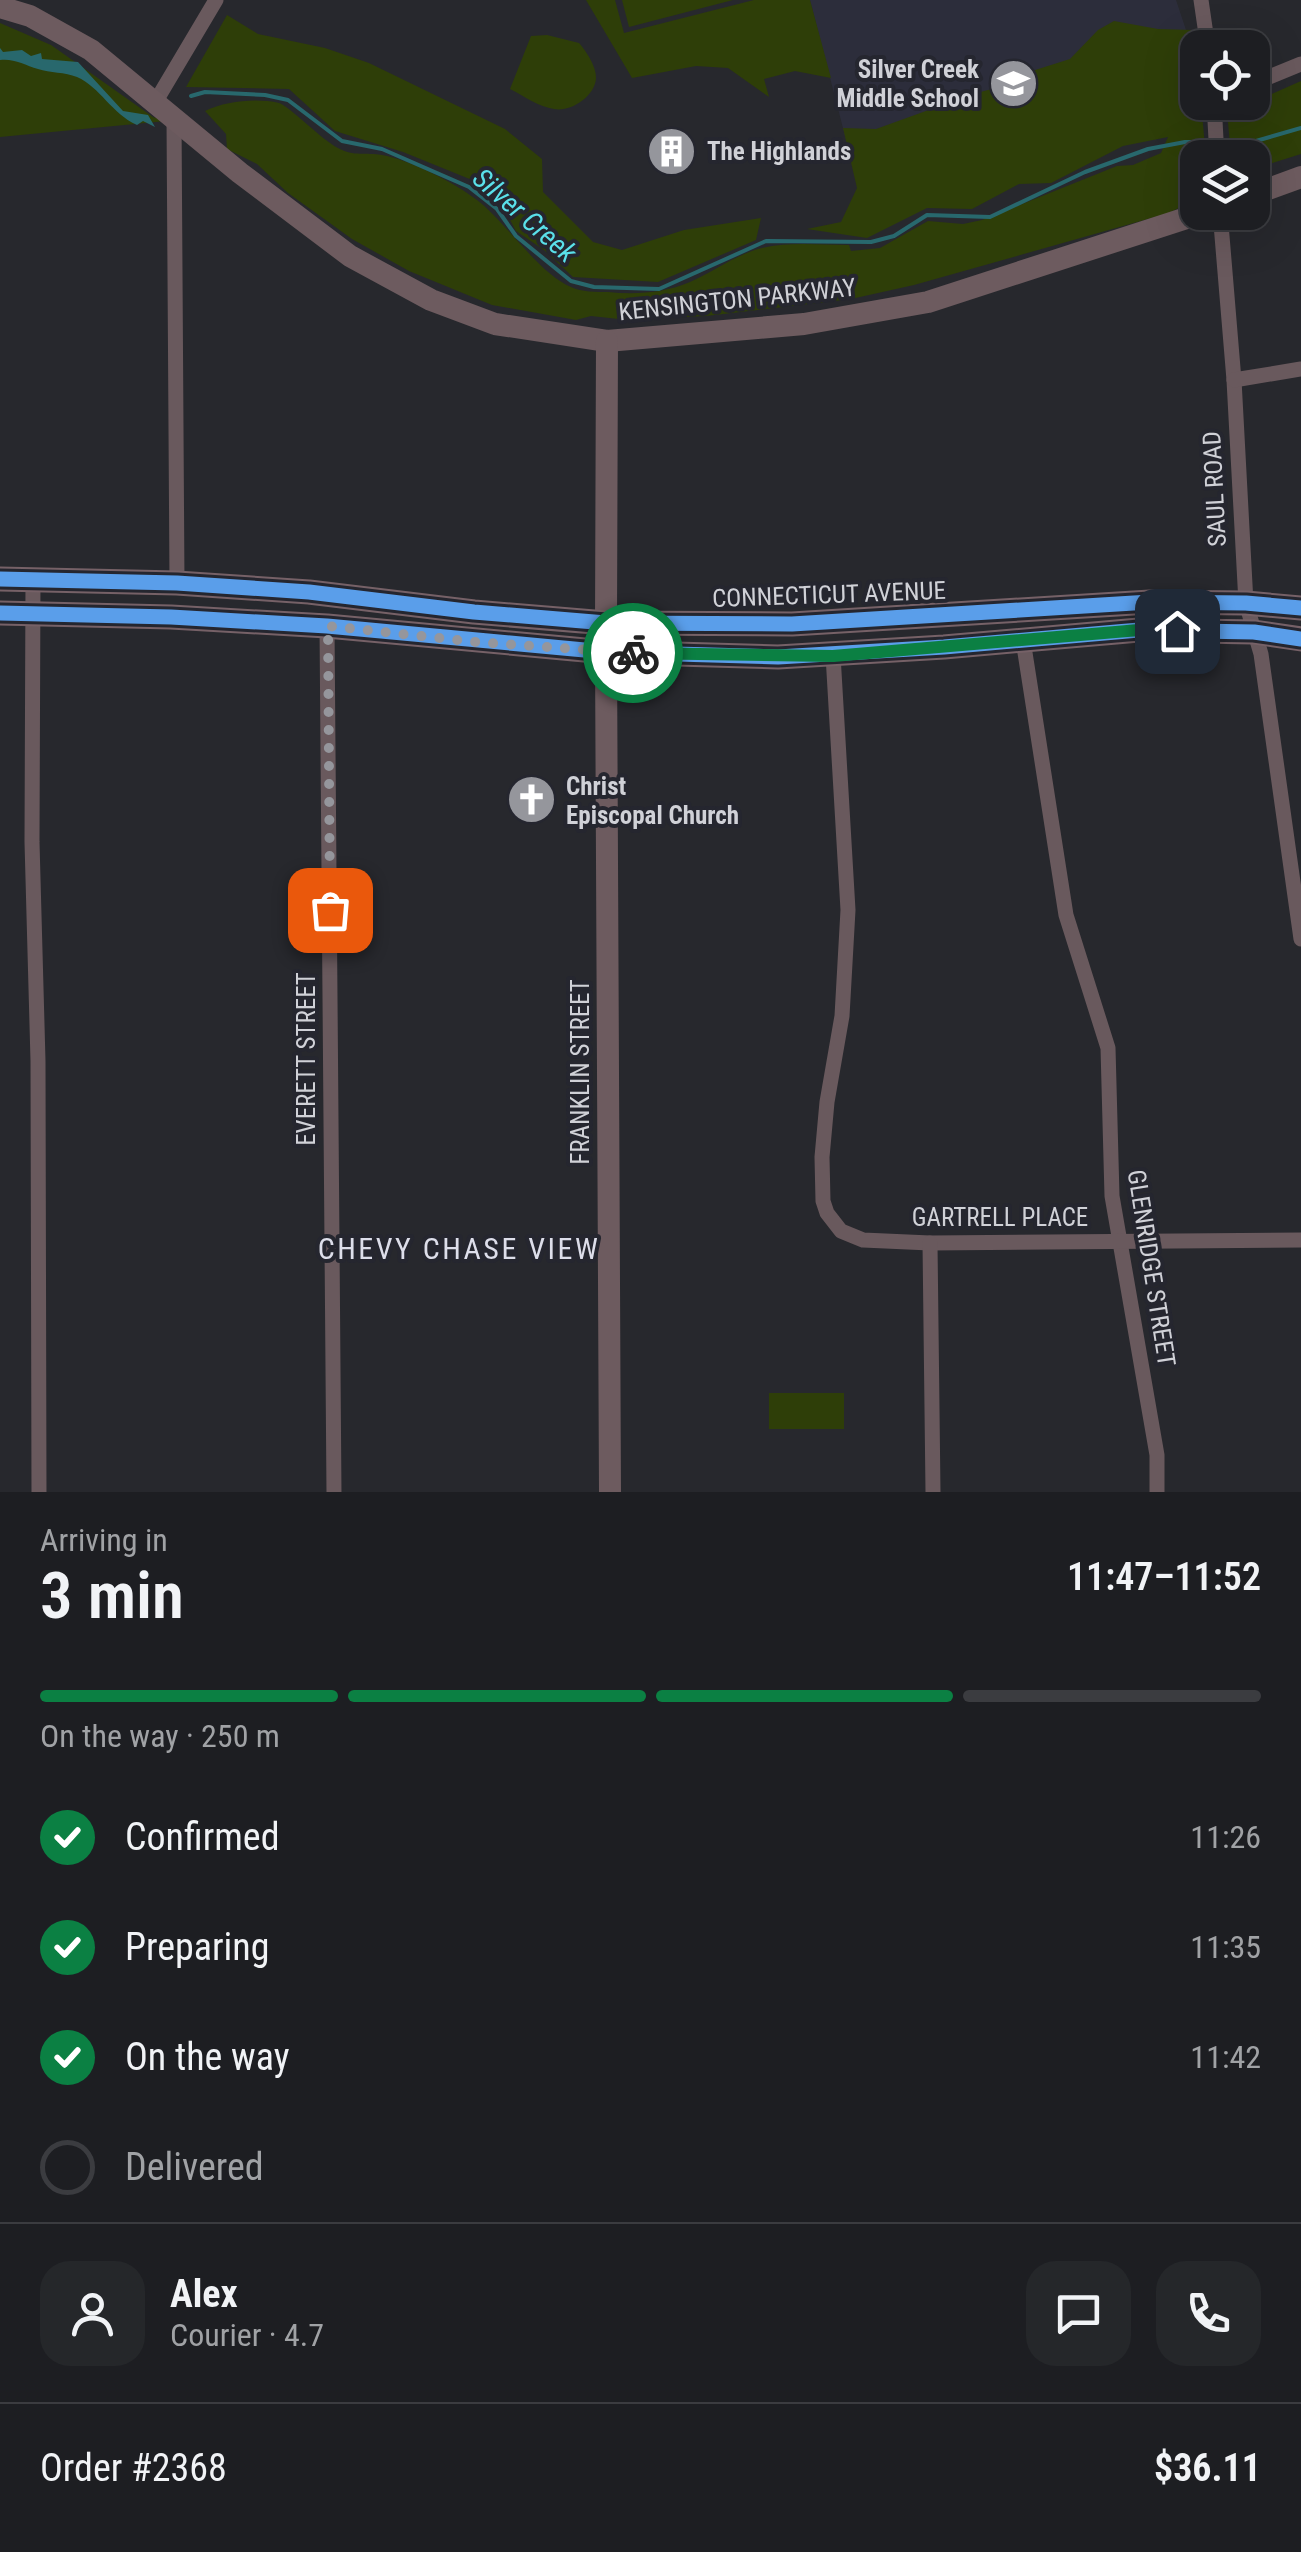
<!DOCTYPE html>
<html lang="en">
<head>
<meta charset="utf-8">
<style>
  body { margin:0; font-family:"Roboto Condensed",sans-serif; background:#25272a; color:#f1f3f6; height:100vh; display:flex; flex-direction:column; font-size:38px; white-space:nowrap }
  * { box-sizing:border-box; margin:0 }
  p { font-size:32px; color:#a0a2a5 }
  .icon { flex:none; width:55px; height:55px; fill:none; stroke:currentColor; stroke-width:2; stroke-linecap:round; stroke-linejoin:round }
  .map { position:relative; height:1492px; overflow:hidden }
  .details { display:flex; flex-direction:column; background:#1d1e22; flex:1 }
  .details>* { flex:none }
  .buttons { position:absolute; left:1180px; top:30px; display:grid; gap:20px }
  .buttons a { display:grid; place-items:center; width:90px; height:90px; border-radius:20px; background:#1d1e22; box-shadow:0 10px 40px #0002,0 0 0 2px #3b3c40; font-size:50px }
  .pin { position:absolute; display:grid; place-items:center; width:85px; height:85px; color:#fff; margin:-42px; border-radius:20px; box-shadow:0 5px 15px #0006 }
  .courier { position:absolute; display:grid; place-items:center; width:100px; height:100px; margin:-50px; border:8px solid #0b8043; border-radius:50%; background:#fff; color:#222; box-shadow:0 2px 12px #0007 }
  .headline em { font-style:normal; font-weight:600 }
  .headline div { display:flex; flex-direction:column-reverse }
  .headline { display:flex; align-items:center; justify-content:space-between; height:170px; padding:0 40px }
  h1 { font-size:65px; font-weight:600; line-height:75px }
  .bar { display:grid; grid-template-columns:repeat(4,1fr); gap:15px 10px; align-content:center; height:120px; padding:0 40px }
  .bar i { height:12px; border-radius:8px; background:#3b3c40 }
  .bar .active { background:#0b8043 }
  .bar p { grid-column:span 4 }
  .line { display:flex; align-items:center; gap:25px; padding:0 40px; border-top:2px solid #3b3c40 }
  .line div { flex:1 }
  .round { display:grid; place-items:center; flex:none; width:105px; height:105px; border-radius:30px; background:#25272a }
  ol { padding:0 40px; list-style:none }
  li { display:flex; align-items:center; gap:30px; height:110px }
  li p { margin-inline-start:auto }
  li .icon { padding:10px; border-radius:50%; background:#0b8043; color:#fff; stroke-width:4 }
  li:last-child { color:#a0a2a5 }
  li i { width:55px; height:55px; border:5px solid #3b3c40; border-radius:50% }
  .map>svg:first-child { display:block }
</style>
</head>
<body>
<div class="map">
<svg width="1301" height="1492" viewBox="0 0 1301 1492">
  <rect width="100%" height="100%" fill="#27282d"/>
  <path fill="#2c2d3b" d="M810,0H1176L1186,30L1197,94L852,163Z"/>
  <g fill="#2e3e08">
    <path d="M586,0H615L624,33L754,0H810L831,78L795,71L764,79L769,97L728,68L696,66L632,78Z"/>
    <path d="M622,0H733L629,27Z"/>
    <path d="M227,15L258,34L325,48L369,63L505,129L542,159L543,192L593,242L622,250L684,230L761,218L756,240L658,282L573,277L544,250L516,231L501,203L477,182L403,152L335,131L289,89L186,87Z"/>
    <path d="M1114,21L1158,29L1193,30L1198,102L1201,103L1206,157L1198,158L1197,198L1169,213L914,285L851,299L706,316L628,320L591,316L576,320L492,305L409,271L352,239L288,193L257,164L227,149L226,134L205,111C226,101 256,98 279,103C288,105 322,140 338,148C354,157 366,152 382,155C408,159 457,184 477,200C507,223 538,273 571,287C582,292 596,292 608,292C636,295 664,293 690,282C713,272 734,256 758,249C787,241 819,245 849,245L851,251L880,248L928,221L963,224L982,220L1117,166L1133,165L1161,153L1168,137L1123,146L1051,183L1019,184L972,209L927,208L867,238L807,229L841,222L857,188L843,128L876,129L973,94L1033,78L1032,71L1070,59L1098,30Z"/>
    <path d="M0,23L51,45L153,117L166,121L0,137Z"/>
    <path d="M547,35L579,43C586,51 597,67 596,79C594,97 571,112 554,109C539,107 524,96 510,89L531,36Z"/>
    <path d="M1301,81V154L1253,169L1252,158L1231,157L1228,122L1254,102Z"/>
    <rect x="769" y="1393" width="75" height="36"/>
  </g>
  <path fill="#28686d" d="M0,48L3,52L22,50L31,56L41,53L42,59L78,62L123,111L148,115L155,127L143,121L137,125C112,114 100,87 77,77C65,72 50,73 38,69C25,65 13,58 0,60Z"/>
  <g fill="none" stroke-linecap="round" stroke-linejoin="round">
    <g stroke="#28686d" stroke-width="4">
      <path d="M191,96L205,92L265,95L288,100L342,141L382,149L469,187L497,209L516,236L571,281L594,287L659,289L766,241L871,242L894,236L927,215L990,217L1085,172L1148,149L1185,142H1211"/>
      <path d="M1220,143H1249L1301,128"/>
    </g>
    <g stroke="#69595d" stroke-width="15">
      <path d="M1201,0L1208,48"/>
      <path d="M1252,84L1301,64"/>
      <path d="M156,101L216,0"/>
      <path d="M1214,102L1217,158"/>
      <path d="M174,118L177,583"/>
      <path d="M1220,212L1234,380L1246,603L1261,654L1301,939"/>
      <path d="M1234,380L1301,369"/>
      <path d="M33,579L32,842L38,1061L39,1492"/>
      <path d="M327,626L334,1492"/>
      <path d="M1023,640L1066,915L1108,1048L1112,1196L1157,1455V1492"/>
      <path d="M833,655L848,910L842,1016L827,1102L822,1157L823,1201L827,1213L841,1231L863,1240L930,1243L1301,1240"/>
      <path d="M930,1243L933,1492"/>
    </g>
    <g stroke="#6d5b5f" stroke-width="22">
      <path d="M0,7L30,16L91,50L240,173L350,256L431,300L495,324L607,341L804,324L928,302L1205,212"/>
      <path d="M1252,195L1301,177"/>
      <path d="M606,623L607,341"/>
      <path d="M606,652L610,1492"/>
    </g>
    <g stroke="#766167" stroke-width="25">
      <path d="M0,579L177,583L309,592L474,612L606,623L792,624L1150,602L1246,603L1301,608"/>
      <path d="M0,613L171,617L327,626L606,652L778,657L944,647L1139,630L1254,632L1301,639"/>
    </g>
    <defs>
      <g id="cycleway">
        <path d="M0,579L177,583L309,592L474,612L606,623L792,624L1150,602L1246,603L1301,608"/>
        <path d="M0,613L171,617L327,626L606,652L778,657L944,647L1139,630L1254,632L1301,639"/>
      </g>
    </defs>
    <use href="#cycleway" stroke="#25262f" stroke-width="21"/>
    <use href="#cycleway" stroke="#5a9eea" stroke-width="15"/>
  </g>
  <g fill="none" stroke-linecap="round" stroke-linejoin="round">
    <path stroke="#95969c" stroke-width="10" stroke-dasharray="0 18" d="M330,910L328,626L476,642L633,653"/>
    <path stroke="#0b8043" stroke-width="12" d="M633,653L833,656L1139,630L1177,631"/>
  </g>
  <defs>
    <symbol id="school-disc" viewBox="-11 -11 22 22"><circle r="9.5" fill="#95969c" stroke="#25262f"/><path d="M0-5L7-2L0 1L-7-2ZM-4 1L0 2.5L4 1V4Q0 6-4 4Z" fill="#fff"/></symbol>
    <symbol id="building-disc" viewBox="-11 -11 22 22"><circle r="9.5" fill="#95969c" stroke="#25262f"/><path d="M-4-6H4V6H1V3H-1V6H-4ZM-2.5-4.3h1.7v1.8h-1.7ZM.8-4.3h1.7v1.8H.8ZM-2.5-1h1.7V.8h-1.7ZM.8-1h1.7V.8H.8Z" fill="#fff"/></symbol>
    <symbol id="church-disc" viewBox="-11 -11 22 22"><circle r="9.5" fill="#95969c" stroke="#25262f"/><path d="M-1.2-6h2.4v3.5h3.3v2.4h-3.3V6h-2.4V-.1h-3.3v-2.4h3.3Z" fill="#fff"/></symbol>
  </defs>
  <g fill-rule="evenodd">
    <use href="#school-disc" x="986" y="56" width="55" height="55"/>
    <use href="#building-disc" x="644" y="124" width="55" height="55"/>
    <use href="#church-disc" x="504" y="772" width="55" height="55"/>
  </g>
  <g text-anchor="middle" stroke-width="8" stroke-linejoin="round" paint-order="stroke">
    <g font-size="25" font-weight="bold" fill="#d0d1d7" stroke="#25262f" text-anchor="start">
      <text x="979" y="78" text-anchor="end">Silver Creek<tspan x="979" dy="29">Middle School</tspan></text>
      <text x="707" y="160">The Highlands</text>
      <text x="566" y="795">Christ<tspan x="566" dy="29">Episcopal Church</tspan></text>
    </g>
    <g font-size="25" fill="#d0d1d7" stroke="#25262f">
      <text transform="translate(737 299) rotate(-6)" y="9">KENSINGTON PARKWAY</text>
      <text transform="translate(1214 489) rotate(-93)" y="9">SAUL ROAD</text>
      <text transform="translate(829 594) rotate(-2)" y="9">CONNECTICUT AVENUE</text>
      <text transform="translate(306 1059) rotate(-90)" y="9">EVERETT STREET</text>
      <text transform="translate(580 1072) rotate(-90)" y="9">FRANKLIN STREET</text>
      <text x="1000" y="1226">GARTRELL PLACE</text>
      <text transform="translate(1152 1268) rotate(81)" y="9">GLENRIDGE STREET</text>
    </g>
    <g font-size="28" font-style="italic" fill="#5ae0ea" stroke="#25262f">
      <text transform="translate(525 215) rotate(41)" y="10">Silver Creek</text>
    </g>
    <g font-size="30" letter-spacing="2.5" fill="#dddeea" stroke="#25262f">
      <text x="459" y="1259">CHEVY CHASE VIEW</text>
    </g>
  </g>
</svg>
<div class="buttons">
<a><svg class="icon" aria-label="locate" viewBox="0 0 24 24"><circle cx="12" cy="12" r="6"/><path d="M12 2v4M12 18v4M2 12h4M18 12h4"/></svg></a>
<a><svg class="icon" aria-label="layers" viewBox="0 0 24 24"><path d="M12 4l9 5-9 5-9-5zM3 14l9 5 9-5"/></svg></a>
</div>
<div class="pin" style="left:330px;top:910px;background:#ea580c"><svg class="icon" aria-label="bag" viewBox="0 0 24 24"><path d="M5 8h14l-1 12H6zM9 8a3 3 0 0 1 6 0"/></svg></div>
<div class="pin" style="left:1177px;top:631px;background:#1f2937"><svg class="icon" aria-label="home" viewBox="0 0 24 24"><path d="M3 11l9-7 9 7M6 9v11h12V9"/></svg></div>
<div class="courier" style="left:633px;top:653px"><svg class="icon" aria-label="bike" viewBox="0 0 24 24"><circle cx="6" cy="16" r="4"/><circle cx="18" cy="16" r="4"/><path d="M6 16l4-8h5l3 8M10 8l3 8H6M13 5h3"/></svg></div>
</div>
<section class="details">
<div class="headline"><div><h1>3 min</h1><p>Arriving in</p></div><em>11:47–11:52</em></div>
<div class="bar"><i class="active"></i><i class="active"></i><i class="active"></i><i></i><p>On the way · 250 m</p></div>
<ol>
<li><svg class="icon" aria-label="check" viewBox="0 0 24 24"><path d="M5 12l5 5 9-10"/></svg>Confirmed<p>11:26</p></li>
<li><svg class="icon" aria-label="check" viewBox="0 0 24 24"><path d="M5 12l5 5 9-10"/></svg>Preparing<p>11:35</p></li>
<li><svg class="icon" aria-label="check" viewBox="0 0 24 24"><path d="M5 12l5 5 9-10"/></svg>On the way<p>11:42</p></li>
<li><i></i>Delivered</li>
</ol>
<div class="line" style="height:180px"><a class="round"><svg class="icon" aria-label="person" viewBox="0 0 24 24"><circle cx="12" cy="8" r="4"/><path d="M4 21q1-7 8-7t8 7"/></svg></a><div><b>Alex</b><p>Courier · 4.7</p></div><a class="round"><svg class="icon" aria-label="chat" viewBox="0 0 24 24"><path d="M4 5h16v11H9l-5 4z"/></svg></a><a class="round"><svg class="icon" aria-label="phone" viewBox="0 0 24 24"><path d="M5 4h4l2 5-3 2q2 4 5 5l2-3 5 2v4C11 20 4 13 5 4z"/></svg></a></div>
<div class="line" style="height:130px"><div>Order #2368</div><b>$36.11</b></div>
</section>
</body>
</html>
